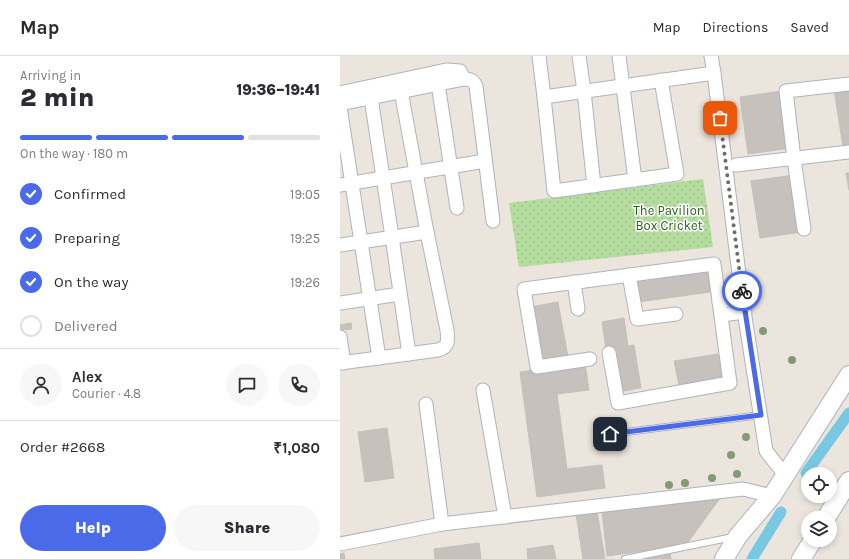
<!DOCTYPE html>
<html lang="en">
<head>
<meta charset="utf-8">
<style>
  body { margin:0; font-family:Karla,sans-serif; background:#f7f7f7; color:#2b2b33; height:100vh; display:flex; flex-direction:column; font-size:15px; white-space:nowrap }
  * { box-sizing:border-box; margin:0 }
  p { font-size:13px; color:#7c7c81 }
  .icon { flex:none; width:22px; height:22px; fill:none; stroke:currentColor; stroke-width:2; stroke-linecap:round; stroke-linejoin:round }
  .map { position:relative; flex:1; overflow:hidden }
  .side { display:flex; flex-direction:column; background:#fff; width:340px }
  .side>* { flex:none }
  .controls { position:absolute; left:461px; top:411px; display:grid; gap:8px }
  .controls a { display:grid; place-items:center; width:36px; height:36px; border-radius:50%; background:#fff; box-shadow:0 2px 6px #0003; font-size:20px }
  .pin { position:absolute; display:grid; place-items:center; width:34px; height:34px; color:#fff; margin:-17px; border-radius:8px; box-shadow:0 2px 6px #0006 }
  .courier { position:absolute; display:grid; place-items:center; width:40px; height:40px; margin:-20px; border:3px solid #4b6ae9; border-radius:50%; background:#fff; color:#222; box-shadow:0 1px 5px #0007 }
  .headline em { font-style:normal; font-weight:800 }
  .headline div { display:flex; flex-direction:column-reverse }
  .headline { display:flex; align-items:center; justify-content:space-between; height:68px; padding:0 20px }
  h1 { font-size:26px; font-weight:800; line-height:30px }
  .bar { display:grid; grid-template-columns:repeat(4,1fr); gap:6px 4px; align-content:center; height:48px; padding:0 20px }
  .bar i { height:5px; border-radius:3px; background:#e1e1e2 }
  .bar .current { background:#4b6ae9 }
  .bar p { grid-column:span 4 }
  .line { display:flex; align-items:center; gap:10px; padding:0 20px; border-top:1px solid #e1e1e2 }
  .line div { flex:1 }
  .round { display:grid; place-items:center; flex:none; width:42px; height:42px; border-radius:21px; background:#f7f7f7 }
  ol { padding:0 20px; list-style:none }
  li { display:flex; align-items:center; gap:12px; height:44px }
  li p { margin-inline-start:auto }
  li .icon { padding:4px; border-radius:50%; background:#4b6ae9; color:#fff; stroke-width:4 }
  li:last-child { color:#7c7c81 }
  li i { width:22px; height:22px; border:2px solid #e1e1e2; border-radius:50% }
  .cta { display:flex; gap:8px; margin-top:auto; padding:8px 20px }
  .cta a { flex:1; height:46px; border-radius:24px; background:#4b6ae9; color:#fff; font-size:16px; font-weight:800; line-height:46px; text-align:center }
  .cta a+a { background:#f7f7f7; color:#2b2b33 }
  header { display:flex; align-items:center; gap:24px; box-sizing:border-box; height:56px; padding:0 20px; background:#fff; border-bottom:1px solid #e1e1e2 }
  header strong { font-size:19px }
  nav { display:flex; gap:22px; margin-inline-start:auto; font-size:14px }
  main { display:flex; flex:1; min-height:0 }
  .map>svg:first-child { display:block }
</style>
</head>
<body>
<header>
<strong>Map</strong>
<nav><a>Map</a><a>Directions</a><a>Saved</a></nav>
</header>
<main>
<section class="side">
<div class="headline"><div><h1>2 min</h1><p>Arriving in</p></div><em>19:36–19:41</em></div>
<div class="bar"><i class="current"></i><i class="current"></i><i class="current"></i><i></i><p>On the way · 180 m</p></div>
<ol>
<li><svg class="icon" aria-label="check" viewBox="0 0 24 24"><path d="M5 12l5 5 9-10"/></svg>Confirmed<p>19:05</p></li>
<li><svg class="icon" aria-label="check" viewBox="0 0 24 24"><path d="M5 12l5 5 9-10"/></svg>Preparing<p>19:25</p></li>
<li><svg class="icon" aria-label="check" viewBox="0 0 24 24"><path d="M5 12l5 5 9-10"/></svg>On the way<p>19:26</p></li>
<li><i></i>Delivered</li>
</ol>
<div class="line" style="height:72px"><a class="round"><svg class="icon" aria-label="person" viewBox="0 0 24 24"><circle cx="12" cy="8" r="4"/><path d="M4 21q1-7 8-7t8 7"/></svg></a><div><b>Alex</b><p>Courier · 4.8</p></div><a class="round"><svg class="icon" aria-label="chat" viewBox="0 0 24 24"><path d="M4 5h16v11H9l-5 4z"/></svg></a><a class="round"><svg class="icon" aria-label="phone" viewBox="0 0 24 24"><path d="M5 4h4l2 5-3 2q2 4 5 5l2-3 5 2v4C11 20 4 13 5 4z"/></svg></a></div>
<div class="line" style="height:52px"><div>Order #2668</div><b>₹1,080</b></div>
<div class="cta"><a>Help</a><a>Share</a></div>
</section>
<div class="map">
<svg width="509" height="503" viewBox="0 0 509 503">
  <defs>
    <pattern id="park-dots" width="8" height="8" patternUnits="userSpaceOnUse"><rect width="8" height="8" fill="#b4dc9e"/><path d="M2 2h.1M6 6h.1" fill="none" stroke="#9bbd88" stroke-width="1.8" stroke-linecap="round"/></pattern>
  </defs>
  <rect width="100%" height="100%" fill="#ebe5dd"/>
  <path fill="url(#park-dots)" d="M363,123L373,191L179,211L169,147Z"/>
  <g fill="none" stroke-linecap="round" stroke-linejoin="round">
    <g stroke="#79c8e3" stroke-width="11">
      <path d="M466,417L509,357"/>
      <path d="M412,503L441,456"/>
    </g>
  </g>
  <g fill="#c6c1bc" stroke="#c6c0b7">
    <path d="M509,30V90L503,91L494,33Z"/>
    <path d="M442,35L451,92L408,98L400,41Z"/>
    <path d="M506,117H509V134Z"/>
    <path d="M454,119L462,176L420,182L411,125Z"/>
    <path d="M367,214L370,236L298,246L295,224Z"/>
    <path d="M218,246L228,301L201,306L190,251Z"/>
    <path d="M284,262L288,290L294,289L301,332L278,336L266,293L262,266Z"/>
    <path d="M11,267L12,273L1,274L0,269Z"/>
    <path d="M378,298L382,322L339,329L334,305Z"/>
    <path d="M245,307L249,334L217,338L227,413L262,409L265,432L197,441L180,316Z"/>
    <path d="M47,372L54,422L25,426L18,376Z"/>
    <path d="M381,441L346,489L267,500L262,455Z"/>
    <path d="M257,455L265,503H243L236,458Z"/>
    <path d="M139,487L141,503H95L94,493Z"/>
    <path d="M213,489L216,503H188L187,493Z"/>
    <path d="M4,497L5,503H0V498Z"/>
    <path d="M330,497L331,503H299Z"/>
  </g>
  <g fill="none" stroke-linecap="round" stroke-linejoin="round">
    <defs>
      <g id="lane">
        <path d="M270,378L421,359"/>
        <path d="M285,503L393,481"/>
      </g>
      <g id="street">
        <path d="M199,0L204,41L214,135L337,118L321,24"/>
        <path d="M239,0L244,35L254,130"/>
        <path d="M279,0L295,124"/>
        <path d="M371,0L374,17L402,242L426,395L445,419"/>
        <path d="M98,28L117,152"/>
        <path d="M0,37L106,14L120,15L124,23"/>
        <path d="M204,41L374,17"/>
        <path d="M31,42L52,181L69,298"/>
        <path d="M0,48L124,23C130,23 133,24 136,30L153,165"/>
        <path d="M0,51L39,302"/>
        <path d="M396,109L509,96"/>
        <path d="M0,129L145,105"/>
        <path d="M464,173L454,103L446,35L509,28"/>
        <path d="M0,189L87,176"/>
        <path d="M289,219L297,263L336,258"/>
        <path d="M234,226L238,253"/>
        <path d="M379,246L402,242"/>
        <path d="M0,247L60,238"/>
        <path d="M381,259L405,256"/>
        <path d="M0,281L4,307"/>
        <path d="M250,303L197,311L184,233L374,208L390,327L278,347L269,297"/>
        <path d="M0,307L98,294C109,291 108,284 107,274L87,176L61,35"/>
        <path d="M143,334L165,461"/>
        <path d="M86,348L102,468"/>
        <path d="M0,488L102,468L403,433L432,440"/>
      </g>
      <g id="secondary">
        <path d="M486,462L509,425"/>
        <path d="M384,503L398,480L432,440L509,319"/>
        <path d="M461,503L473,484"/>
      </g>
    </defs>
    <use href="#lane" stroke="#b0b3bc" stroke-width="8"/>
    <use href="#street" stroke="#b0b3bc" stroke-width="15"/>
    <use href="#secondary" stroke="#b0b3bc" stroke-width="20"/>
    <use href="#lane" stroke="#fff" stroke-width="6"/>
    <use href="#street" stroke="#fff" stroke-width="13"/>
    <use href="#secondary" stroke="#fff" stroke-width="18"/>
  </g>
  <g fill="#839c75">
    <circle cx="423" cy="275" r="4"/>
    <circle cx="452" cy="304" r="4"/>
    <circle cx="406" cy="381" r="4"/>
    <circle cx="391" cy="399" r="4"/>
    <circle cx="397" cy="418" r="4"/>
    <circle cx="372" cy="422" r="4"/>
    <circle cx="345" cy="427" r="4"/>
    <circle cx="329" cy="429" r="4"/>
  </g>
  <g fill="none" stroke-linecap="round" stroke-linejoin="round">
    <path stroke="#6e6b69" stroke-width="4" stroke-dasharray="0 7.2" d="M380,62L402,235"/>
    <path stroke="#4b6ae9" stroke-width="5" d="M270,378L421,359L402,235"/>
  </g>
  <g text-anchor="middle" stroke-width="3" stroke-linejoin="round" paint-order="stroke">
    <g font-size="13" fill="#2e6020" stroke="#fff">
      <text x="329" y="159">The Pavilion<tspan x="329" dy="15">Box Cricket</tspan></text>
    </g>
  </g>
</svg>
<div class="controls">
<a><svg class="icon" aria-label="locate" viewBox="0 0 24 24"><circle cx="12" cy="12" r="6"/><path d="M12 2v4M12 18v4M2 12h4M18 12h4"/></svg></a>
<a><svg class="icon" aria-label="layers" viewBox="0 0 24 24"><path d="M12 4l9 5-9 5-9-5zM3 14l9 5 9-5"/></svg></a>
</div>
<div class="pin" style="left:380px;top:62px;background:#ea580c"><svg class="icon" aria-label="bag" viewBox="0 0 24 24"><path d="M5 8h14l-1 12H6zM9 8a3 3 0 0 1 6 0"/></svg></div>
<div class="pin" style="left:270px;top:378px;background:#1f2937"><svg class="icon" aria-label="home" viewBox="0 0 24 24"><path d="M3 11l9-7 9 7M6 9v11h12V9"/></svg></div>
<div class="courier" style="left:402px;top:235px"><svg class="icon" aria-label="bike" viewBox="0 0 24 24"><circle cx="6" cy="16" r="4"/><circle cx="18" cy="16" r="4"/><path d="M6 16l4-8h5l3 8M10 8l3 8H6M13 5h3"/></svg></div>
</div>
</main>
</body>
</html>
